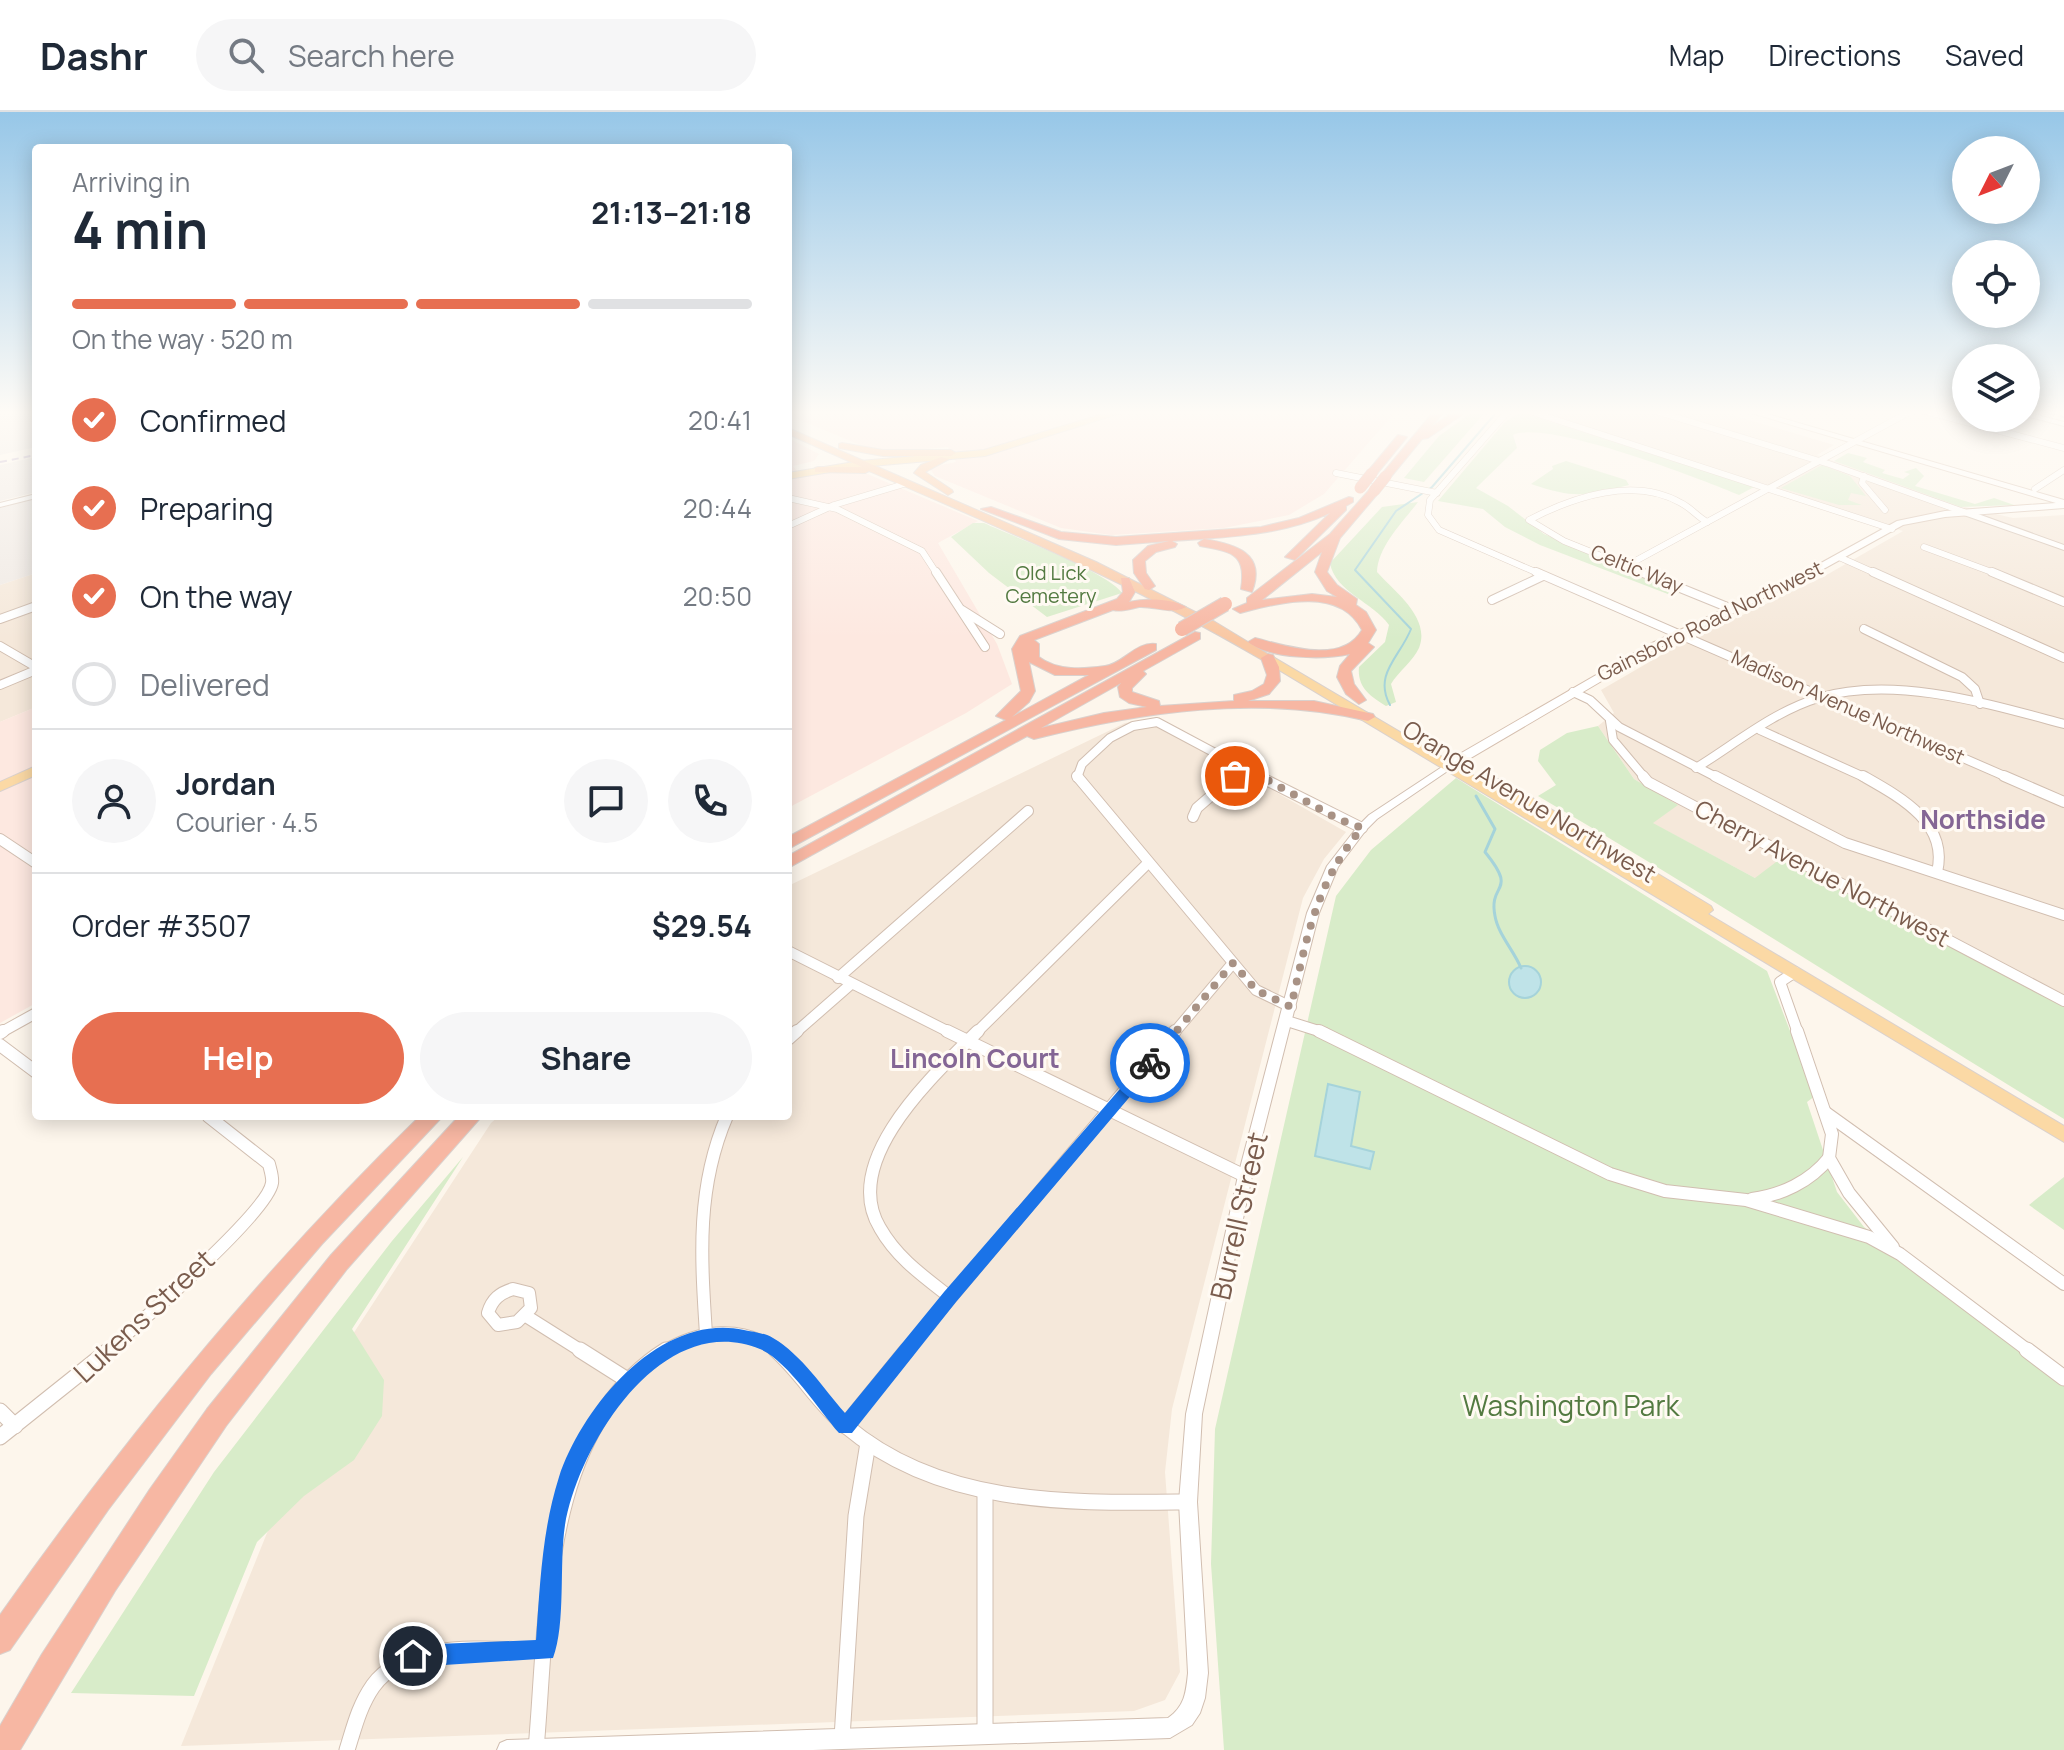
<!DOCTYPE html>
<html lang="en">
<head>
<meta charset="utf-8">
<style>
  body { margin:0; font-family:Manrope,sans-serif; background:#f6f6f7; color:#1f2937; height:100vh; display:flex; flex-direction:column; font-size:30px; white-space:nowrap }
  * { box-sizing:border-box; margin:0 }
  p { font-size:26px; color:#747a83 }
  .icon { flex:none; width:44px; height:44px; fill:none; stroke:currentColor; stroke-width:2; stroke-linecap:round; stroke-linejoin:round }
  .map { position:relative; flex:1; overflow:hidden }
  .drawer { position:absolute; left:32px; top:32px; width:760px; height:976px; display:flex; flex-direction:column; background:#fff; border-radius:8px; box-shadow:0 4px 20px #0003 }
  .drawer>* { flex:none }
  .needle { width:52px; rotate:228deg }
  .buttons { position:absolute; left:1952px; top:24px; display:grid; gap:16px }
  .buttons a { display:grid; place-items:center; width:88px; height:88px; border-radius:50%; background:#fff; box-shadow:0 4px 20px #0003; font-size:40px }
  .pin { position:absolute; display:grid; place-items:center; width:68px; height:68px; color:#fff; margin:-34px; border:4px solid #fff; border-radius:50%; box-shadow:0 2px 8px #0007 }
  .courier { position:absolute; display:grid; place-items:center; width:80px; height:80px; margin:-40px; border:6px solid #1a73e8; border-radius:50%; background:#fff; color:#222; box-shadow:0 2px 10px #0007 }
  .head em { font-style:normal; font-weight:700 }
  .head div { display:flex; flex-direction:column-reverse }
  .head { display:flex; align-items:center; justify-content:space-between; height:136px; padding:0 40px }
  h1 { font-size:52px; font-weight:700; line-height:60px }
  .bar { display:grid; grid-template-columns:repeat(4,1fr); gap:12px 8px; align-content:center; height:96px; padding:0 40px }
  .bar i { height:10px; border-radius:6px; background:#e0e1e3 }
  .bar .selected { background:#e76f51 }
  .bar p { grid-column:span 4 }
  .line { display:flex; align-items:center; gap:20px; padding:0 40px; border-top:2px solid #e0e1e3 }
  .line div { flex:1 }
  .round { display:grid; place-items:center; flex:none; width:84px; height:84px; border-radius:42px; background:#f6f6f7 }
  ol { padding:0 40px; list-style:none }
  li { display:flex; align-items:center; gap:24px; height:88px }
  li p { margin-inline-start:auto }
  li .icon { padding:8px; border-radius:50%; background:#e76f51; color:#fff; stroke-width:4 }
  li:last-child { color:#747a83 }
  li i { width:44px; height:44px; border:4px solid #e0e1e3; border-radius:50% }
  .cta { display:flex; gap:16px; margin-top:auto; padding:16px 40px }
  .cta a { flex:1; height:92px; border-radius:48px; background:#e76f51; color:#fff; font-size:32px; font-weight:700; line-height:92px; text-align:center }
  .cta a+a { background:#f6f6f7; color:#1f2937 }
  header { display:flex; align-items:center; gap:48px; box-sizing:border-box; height:112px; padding:0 40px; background:#fff; border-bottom:2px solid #e0e1e3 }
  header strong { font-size:38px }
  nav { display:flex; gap:44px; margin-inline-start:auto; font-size:28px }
  .search { width:560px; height:72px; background:#f6f6f7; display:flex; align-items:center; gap:20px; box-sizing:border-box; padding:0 28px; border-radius:44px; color:#747a83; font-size:30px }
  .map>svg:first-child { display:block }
</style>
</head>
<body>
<header>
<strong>Dashr</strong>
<div class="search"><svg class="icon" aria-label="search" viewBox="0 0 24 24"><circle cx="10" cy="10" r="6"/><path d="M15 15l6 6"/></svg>Search here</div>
<nav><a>Map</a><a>Directions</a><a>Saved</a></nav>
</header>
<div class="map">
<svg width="2064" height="1638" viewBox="0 0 2064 1638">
  <rect width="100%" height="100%" fill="#fdf6ec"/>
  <g fill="#f5e8da">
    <path d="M1532,298H1715L1834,333L1817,343L1961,394L2013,406L2064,403V893L1755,766L1652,711L1677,693L1634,667L1598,614L1614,601L1601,578L1677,534L1823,465L1903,419Z"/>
    <path d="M36,461V595L0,610V473Z"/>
    <path d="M1149,608L1346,720L1324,747L1303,786L1172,1297L1165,1360L1180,1560L1165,1588L1134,1599L181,1634L338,1245L491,1011L499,1004H788V774L1125,611Z"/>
  </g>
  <g fill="#fde8e0">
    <path d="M788,298H1397L1324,382L1289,403L1224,416L1111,423L1061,416L935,364L931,358L936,354L956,350L948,335L901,339L865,335L788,303Z"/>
    <path d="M788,326L819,342L814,349L793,354L802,365L828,360L865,361L978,409L938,431L997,532L1012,572L966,601L788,696Z"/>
    <path d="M36,595V891L0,911V610Z"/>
  </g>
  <g fill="#efe9e4">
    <path d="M0,298H36V335L0,343Z"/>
    <path d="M36,345V380L0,389V353Z"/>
    <path d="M36,386V461L0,473V396Z"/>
  </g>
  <g fill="#d8ecc9">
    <path d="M1475,298H1487L1424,370L1404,366L1439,324Z"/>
    <path d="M1520,300L1754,375L1739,383C1701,367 1546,307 1513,323L1517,336L1476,376L1508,394L1544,422L1683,479L1673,484L1540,433L1505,415L1483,397L1438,389L1505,310Z"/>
    <path d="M1848,341L1867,346L1863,350L1885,358L1882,361L1903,367L1910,362L1904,360L1916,356L1924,364L1915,374L1975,392L1994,386L2014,393L1961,395L1834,349Z"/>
    <path d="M1566,349L1626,368L1629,373C1585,384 1576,387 1531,372L1553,357L1552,354Z"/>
    <path d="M1822,353L1850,364L1866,384L1851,381L1848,388L1862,393H1839L1781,376Z"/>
    <path d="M1418,390C1403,410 1378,434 1377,460C1395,480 1431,506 1419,536C1413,549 1398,560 1391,572L1396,590L1386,594C1370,584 1357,575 1359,555L1385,530L1389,513C1373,490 1335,480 1330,451L1382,395Z"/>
    <path d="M973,411H984C1012,424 1108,460 1122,481L1047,505L989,461L951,425Z"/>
    <path d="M1598,614L1634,667L1678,693L1653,711L1755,766L1780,747L2064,893V1007C1888,900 1716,788 1538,684L1556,673L1538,649L1540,638L1567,621Z"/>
    <path d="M1456,666L1767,859L1815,984L1807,990L1837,1080L1864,1115L2064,1269V1638H1224L1211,1452L1215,1317L1336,784L1371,738Z"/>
    <path d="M463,1045L352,1217L384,1268L382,1304L354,1348L304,1384L257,1430L194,1584L71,1581L214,1360L392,1129Z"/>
    <path d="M2064,1065V1118L2029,1093Z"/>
  </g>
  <g fill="#bfe3e8" stroke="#a5d3da" stroke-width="2">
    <circle cx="1525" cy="870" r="16"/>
    <path d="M1328,972L1360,980L1351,1034L1374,1040L1370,1057L1315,1044Z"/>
  </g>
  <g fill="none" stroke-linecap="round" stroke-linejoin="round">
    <path stroke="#a5d3da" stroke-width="2" d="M1390,593C1373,562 1400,545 1411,517L1355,458L1396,399L1432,375L1495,302"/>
    <path stroke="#a5d3da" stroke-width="3" d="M1476,684L1495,717L1485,740C1519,782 1488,769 1495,804C1498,822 1514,839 1521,856"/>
    <defs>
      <g id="minor-far4">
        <path d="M1509,298L1430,388L1428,403L1439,418L1540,462"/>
        <path d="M1526,298L1892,417"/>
        <path d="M1652,298L1829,352L1964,400"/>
        <path d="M1921,298L2064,336"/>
        <path d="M1336,361L1437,381"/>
        <path d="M1864,364L1862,371L1885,398"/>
        <path d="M2035,377L2064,358"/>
        <path d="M788,386L837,397L922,439L937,462"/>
        <path d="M788,414L834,393L904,372"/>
        <path d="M1924,435L1997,462"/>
        <path d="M1839,445L1877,462"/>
        <path d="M1628,453L1913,298"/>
        <path d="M1646,462L1564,429L1529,408C1573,385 1634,364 1681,391C1691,396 1698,405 1707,410"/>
      </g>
      <g id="minor-far3">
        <path d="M936,460L985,535"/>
        <path d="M1536,460L2009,666"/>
        <path d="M1641,460L1732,497"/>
        <path d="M1873,460L2064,546"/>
        <path d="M1992,460L2064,490"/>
        <path d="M1492,488L1543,464"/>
        <path d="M962,498L1000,522"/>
        <path d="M0,507L36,494"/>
        <path d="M1864,517L1962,565L1975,577L1980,592"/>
        <path d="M0,534L36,555"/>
        <path d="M0,573L36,558"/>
        <path d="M1573,580L1590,588L1619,615L1718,666"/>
        <path d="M1610,609L1613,628L1645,666"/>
        <path d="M1760,618L1866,666"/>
        <path d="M1696,656C1735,632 1773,600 1818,586C1895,563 1989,592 2064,612"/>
        <path d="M1077,666L1082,652L1110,626L1133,614L1157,610L1262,666"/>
        <path d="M1231,666L1244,655"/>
      </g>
      <g id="minor-far2">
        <path d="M1077,664L1256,878L1291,895"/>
        <path d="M1258,664L1362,716"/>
        <path d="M1643,664L1648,670L2064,889"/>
        <path d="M1715,664L1845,731L2064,803"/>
        <path d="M1863,664C1900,685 1949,711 1937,760"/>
        <path d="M2004,664L2064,690"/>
        <path d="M1193,705L1197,696L1234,664"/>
        <path d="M0,727L36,751"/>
        <path d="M788,839L951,921"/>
        <path d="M1795,860L1780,870L1798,921"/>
        <path d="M838,866L1028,699"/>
        <path d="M1287,909L1325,921"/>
        <path d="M0,921L36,901"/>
        <path d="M795,921L851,872"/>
        <path d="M976,921L1147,752"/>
        <path d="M1174,921L1233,851"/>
      </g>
      <g id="minor-far1">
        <path d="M947,919L1245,1064"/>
        <path d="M1319,919L1610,1062L1665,1079L1746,1088L1869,1125L1900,1142L2030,1240"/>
        <path d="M1797,919L1832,1022L1829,1046L1849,1081L1893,1135"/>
        <path d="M0,921L3,919"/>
        <path d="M788,927L797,919"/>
        <path d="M0,933L36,960"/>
        <path d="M1826,1001L2064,1172"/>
        <path d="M1752,1087C1781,1083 1810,1070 1829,1046"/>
        <path d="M513,1177L529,1181L531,1196L517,1210L498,1213L488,1201C492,1187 500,1181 513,1177Z"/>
        <path d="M950,1185C923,1164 897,1146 880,1116C839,1048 935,962 978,919"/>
        <path d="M526,1204L583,1240"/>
        <path d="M706,1222C701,1145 696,1076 727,1004"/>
        <path d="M106,1240C135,1215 268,1100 272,1071C273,1065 270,1057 269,1052L208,1004"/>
        <path d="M663,1240C699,1218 743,1212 778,1240"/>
        <path d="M905,1240L1175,919"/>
      </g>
      <g id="minor">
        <path d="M580,1238L629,1269"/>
        <path d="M776,1238C802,1261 819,1292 846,1314C942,1395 1070,1391 1188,1390"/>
        <path d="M2027,1238L2064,1266"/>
        <path d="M0,1299L15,1314"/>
        <path d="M845,1314L907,1238"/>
        <path d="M0,1325L109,1238"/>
        <path d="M985,1381V1622"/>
        <path d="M842,1626L856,1404L868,1331"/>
        <path d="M536,1637C548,1506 540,1317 666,1238"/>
        <path d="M347,1638C354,1616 359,1594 373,1574C409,1525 492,1539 545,1538"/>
      </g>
      <g id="tertiary">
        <path d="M2026,300L2064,310V314L2026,304Z"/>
        <path d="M36,382V386L0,395V391Z"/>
        <path d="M1961,398H1967L2064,433V438L1961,402Z"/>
        <path d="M1448,651L1453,654L1452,656L1377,707L1366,718L1338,755L1319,801L1252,1064L1202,1302L1197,1390L1208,1561L1205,1586L1200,1601L1192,1613L1170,1626L813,1638H497L500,1631L507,1628L1168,1606C1185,1594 1186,1580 1188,1561L1179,1390L1186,1302L1238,1064L1307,801L1327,754L1358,714L1369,703Z"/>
      </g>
      <path id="secondary" d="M1741,298H1754L2064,388V396L1945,405L1903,413L1818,460L1656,537L1452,657H1444L1442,654L1444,651L1648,533L1812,456L1897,409L1945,399L2056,391Z"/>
      <g id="primary">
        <path d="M1116,298H1130L985,344L860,355L788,367V361L860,349L984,338Z"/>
        <path d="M1268,542L1510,685L1489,670L1491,667H1501L1711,794L1713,798L1708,802L2064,1014V1030L1264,549L1262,546Z"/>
        <path d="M36,654V663L0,679V670Z"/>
      </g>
      <g id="trunk">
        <path d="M788,316L1096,450L1215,510L1274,546L1268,550L1264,549C1137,474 1004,417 869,359L865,361L815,360V356L818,355H862L788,322Z"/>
        <path d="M842,331L883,338H951L956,341L951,344H883L839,336V332Z"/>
        <path d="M941,345L949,347L925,360L952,378L953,380L948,383L914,361L921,353Z"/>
      </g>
      <g id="motorway">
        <path d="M1435,298H1445L1432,314L1457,298H1469L1428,326L1422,327L1390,366H1382V362Z"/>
        <path d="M1398,323L1407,325L1376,363H1368V359Z"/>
        <path d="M1370,377L1380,379L1340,426L1327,460L1337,473L1357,487L1356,493L1366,500L1376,518L1368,531L1374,535L1351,559L1354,572L1366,588L1359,592L1346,582L1337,565L1340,554L1350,542C1323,548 1270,547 1248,530L1255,526C1287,534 1342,553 1362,518C1340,474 1279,491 1240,501L1233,497L1247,491V486L1330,422ZM1322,440L1315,460L1327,479L1337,485L1312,482L1262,488Z"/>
        <path d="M1349,385L1353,386V390L1346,394V398L1295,448L1285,445L1330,401C1280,424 1227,425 1172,429L1177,432L1175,435L1156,440L1145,449L1146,461L1155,474L1149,478L1145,477L1134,461L1133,448L1148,434L1169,429L1116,433L1059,427L981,397L991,395L1061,420L1116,425L1261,415L1299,406Z"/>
        <path d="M1204,427C1235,432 1267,441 1252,480L1241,477C1247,440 1230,440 1200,434L1198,431Z"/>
        <path d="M1121,466H1129L1135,480L1129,490C1145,486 1171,486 1186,495C1173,503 1154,494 1139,495C1130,497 1122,500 1113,498L1034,528L1039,532V545C1057,559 1084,557 1105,554C1123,552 1136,529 1156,532V538L788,737V725L1006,608L996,604L1021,579L1012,537L1020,524L1117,487L1123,480ZM1029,550L1055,563H1089L1012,605L1029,590L1035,579Z"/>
        <path d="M1195,520L1200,521V527L1143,559L1146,562L1132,576V580L1159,589L1160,594L1234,589V583L1252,579L1264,572L1267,563L1261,546L1268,542L1273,543L1279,555L1280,569L1269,582L1248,589H1314L1373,602L1375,605L1368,609C1259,582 1141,600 1034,627L1027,624L788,756V744ZM1121,571L1118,575L1120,585L1129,591L1147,595L1104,601L1041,616Z"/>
        <path d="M420,1004H443L322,1132L211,1262L108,1398L10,1538L0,1542V1503C126,1324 263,1157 420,1004Z"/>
        <path d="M459,1004H482L347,1157L226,1314L115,1479L20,1638H0V1614L42,1542L150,1377L207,1297L331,1143Z"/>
      </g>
    </defs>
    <use href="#minor-far4" stroke="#d1beb0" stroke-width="7"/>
    <use href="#minor-far3" stroke="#d1beb0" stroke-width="10"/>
    <use href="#minor-far2" stroke="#d1beb0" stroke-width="12"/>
    <use href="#minor-far1" stroke="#d1beb0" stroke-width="14"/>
    <use href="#minor" stroke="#d1beb0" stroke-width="17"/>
    <use href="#tertiary" stroke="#d1beb0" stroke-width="2"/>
    <use href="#secondary" stroke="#d6c0b0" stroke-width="2"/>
    <use href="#primary" stroke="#dad1cd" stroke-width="2"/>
    <use href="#trunk" stroke="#dad1cd" stroke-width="2"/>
    <use href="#motorway" stroke="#dad1cd" stroke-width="2"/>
    <use href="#minor-far4" stroke="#fff" stroke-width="6"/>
    <use href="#minor-far3" stroke="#fff" stroke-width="8"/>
    <use href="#minor-far2" stroke="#fff" stroke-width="10"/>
    <use href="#minor-far1" stroke="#fff" stroke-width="12"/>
    <use href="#minor" stroke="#fff" stroke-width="15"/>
    <use href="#tertiary" fill="#fff" fill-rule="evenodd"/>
    <use href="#secondary" fill="#fff" fill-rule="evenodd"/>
    <use href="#primary" fill="#fbd9a5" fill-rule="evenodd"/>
    <use href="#trunk" fill="#f9c8a4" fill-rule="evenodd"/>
    <use href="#motorway" fill="#f7b7a3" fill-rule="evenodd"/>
    <g stroke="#b9a8c9" stroke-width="2" stroke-dasharray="7 5" stroke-linecap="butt">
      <path d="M2037,298L2064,305"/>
      <path d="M0,350L36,343"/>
    </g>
    <defs>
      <g id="motorway-bridge-far1">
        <path d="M1360,376L1372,361"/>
        <path d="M1374,379L1386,364"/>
      </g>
      <path id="motorway-bridge" d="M1182,517L1225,492"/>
    </defs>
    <use href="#motorway-bridge-far1" stroke="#dad1cd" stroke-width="12" stroke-linecap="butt"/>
    <use href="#motorway-bridge" stroke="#dad1cd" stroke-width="16" stroke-linecap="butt"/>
    <use href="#motorway-bridge-far1" stroke="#f7b7a3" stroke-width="11"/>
    <use href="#motorway-bridge" stroke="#f7b7a3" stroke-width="14"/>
  </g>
  <linearGradient id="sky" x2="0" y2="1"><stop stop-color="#97c7e8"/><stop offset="0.57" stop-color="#fefbf6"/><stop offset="1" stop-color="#fefbf6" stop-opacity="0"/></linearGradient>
  <rect width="2064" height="527" fill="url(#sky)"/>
  <path fill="#1a73e8" d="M1150,946L1155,948V955L956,1190L852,1321H839C819,1298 787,1248 760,1237C662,1197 579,1332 565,1413C559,1451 566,1512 553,1546L413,1555L406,1551L403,1544L406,1537L413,1533L536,1528C540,1473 542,1418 559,1365C583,1293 661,1200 744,1218C753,1220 765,1221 773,1226C802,1243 823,1276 845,1301L944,1180L1145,948Z"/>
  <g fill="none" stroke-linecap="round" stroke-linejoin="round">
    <path stroke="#a89285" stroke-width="8" stroke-dasharray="0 14.4" d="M1150,951L1233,851L1256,878L1291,895C1307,826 1315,772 1362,716L1338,707L1244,655L1235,664"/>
  </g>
  <g text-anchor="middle" stroke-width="6" stroke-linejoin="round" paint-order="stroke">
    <g font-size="20" fill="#7a5c4d" stroke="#fffaf3">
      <text transform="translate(1637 457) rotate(22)" y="7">Celtic Way</text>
      <text transform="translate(1710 509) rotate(-26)" y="7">Gainsboro Road Northwest</text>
      <text transform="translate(1848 595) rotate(24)" y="7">Madison Avenue Northwest</text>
    </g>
    <g font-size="20" fill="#537a41" stroke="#fffaf3">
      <text x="1051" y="468">Old Lick<tspan x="1051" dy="23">Cemetery</tspan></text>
    </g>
    <g font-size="24" fill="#7a5c4d" stroke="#fffaf3">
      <text transform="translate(1529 690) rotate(31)" y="8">Orange Avenue Northwest</text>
      <text transform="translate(1822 762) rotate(28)" y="8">Cherry Avenue Northwest</text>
    </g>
    <g font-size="26" font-weight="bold" fill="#846695" stroke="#fffaf3">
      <text x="1983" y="717">Northside</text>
      <text x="975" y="956">Lincoln Court</text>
    </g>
    <g font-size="28" fill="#7a5c4d" stroke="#fffaf3">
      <text transform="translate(1239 1104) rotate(-77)" y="10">Burrell Street</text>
      <text transform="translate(144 1204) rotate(-43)" y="10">Lukens Street</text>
    </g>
    <g font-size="28" fill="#537a41" stroke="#fffaf3">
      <text x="1571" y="1304">Washington Park</text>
    </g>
  </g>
</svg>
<div class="buttons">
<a><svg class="needle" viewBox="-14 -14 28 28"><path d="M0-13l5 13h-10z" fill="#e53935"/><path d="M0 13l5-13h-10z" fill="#747a83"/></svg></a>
<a><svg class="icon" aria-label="locate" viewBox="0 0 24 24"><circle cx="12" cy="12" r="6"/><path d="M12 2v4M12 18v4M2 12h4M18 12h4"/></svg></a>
<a><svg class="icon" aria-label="layers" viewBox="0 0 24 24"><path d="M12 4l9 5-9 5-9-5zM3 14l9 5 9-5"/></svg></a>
</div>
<div class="pin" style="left:1235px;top:664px;background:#ea580c"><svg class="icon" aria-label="bag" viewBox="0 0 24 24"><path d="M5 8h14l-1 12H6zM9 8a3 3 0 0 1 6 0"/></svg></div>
<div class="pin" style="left:413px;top:1544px;background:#1f2937"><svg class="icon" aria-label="home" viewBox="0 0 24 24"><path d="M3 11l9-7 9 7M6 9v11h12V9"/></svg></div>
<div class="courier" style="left:1150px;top:951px"><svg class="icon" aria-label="bike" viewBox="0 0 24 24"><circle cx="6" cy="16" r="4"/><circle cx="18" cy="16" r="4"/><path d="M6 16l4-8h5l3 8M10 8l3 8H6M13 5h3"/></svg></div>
<section class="drawer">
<div class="head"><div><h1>4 min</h1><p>Arriving in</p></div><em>21:13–21:18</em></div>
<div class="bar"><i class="selected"></i><i class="selected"></i><i class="selected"></i><i></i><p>On the way · 520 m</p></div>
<ol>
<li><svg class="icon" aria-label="check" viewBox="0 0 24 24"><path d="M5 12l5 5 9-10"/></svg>Confirmed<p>20:41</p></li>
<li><svg class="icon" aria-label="check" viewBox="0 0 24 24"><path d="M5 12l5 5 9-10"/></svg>Preparing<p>20:44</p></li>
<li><svg class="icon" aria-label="check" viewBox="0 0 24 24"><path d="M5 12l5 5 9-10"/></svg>On the way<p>20:50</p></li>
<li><i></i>Delivered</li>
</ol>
<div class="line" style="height:144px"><a class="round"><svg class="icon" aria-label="person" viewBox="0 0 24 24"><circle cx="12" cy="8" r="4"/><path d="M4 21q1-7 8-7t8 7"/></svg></a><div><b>Jordan</b><p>Courier · 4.5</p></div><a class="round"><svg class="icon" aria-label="chat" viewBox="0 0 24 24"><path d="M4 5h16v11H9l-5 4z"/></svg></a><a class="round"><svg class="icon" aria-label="phone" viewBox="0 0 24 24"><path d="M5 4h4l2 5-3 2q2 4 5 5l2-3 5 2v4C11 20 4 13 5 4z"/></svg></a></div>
<div class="line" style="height:104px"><div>Order #3507</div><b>$29.54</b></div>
<div class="cta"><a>Help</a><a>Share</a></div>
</section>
</div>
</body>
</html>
